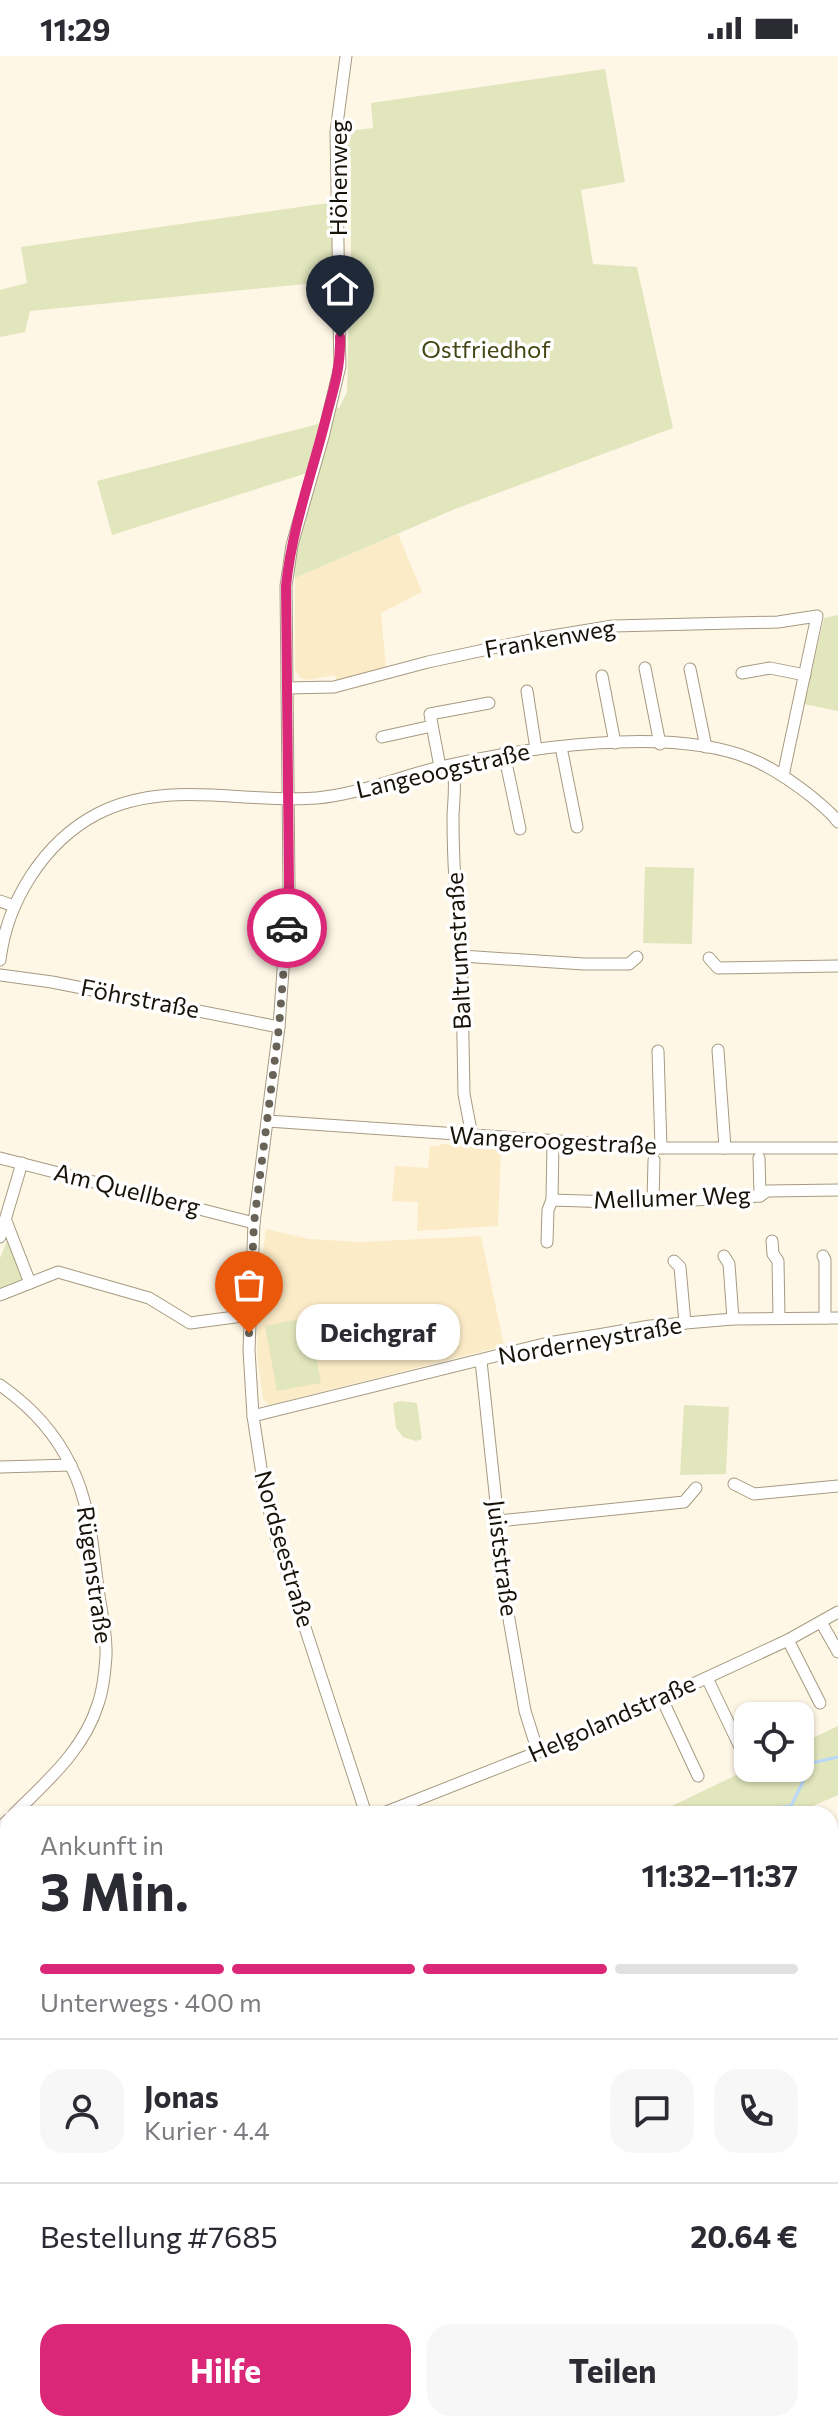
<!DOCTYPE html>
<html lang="de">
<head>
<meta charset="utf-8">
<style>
  body { margin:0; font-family:Commissioner,sans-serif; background:#f7f7f7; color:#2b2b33; height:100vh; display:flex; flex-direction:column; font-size:30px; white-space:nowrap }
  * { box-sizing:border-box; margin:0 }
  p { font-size:26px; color:#7c7c81 }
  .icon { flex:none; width:44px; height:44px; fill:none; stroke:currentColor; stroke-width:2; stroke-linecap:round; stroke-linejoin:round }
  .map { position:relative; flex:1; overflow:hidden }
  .details { position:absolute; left:0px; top:1750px; width:838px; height:626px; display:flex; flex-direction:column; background:#fff; border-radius:24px 24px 0 0; box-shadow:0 2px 6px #0004 }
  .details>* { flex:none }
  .tools { position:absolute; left:734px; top:1646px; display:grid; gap:16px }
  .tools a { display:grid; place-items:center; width:80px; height:80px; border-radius:16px; background:#fff; box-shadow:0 2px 6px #0004; font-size:40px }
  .pin { position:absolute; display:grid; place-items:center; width:68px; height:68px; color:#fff; margin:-82px -34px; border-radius:50% 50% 50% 0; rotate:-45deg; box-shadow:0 0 8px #0007 }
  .pin .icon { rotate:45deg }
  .courier { position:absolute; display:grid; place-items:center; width:80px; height:80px; margin:-40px; border:6px solid #db2777; border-radius:50%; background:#fff; color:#222; box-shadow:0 2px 10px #0007 }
  .bubble { position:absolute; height:56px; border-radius:24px; background:#fff; box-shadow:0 2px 6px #0004; font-size:26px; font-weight:700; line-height:56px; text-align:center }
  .head em { font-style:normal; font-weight:700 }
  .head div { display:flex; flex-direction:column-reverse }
  .head { display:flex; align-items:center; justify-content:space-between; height:136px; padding:0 40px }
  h1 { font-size:52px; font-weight:700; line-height:60px }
  .bar { display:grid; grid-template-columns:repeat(4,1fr); gap:12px 8px; align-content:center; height:96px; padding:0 40px }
  .bar i { height:10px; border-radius:6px; background:#e1e1e2 }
  .bar .current { background:#db2777 }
  .bar p { grid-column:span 4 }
  .line { display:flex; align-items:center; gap:20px; padding:0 40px; border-top:2px solid #e1e1e2 }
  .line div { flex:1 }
  .round { display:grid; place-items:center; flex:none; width:84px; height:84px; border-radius:24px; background:#f7f7f7 }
  .cta { display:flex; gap:16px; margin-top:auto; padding:16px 40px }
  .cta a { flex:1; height:92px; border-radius:24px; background:#db2777; color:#fff; font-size:32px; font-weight:700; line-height:92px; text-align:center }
  .cta a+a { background:#f7f7f7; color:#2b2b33 }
  .status { display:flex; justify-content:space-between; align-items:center; height:56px; padding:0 40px; background:#fff; direction:ltr }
  .status svg { height:22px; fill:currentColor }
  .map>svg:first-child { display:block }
</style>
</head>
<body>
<div class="status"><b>11:29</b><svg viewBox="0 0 49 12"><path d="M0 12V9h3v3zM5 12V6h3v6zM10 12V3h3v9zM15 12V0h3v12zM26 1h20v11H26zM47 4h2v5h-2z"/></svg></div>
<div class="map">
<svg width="838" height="2375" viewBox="0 0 838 2375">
  <rect width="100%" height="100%" fill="#fff7e6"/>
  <g fill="#fbebc7">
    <path d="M398,478L422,536L381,557L386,611L338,628L335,619L309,624L300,622L295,614V522Z"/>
    <path d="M440,1088L501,1092L498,1170L417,1175L418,1146L392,1145L395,1110L428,1112L430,1090H440Z"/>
    <path d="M266,1173L309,1183L361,1186L481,1180L504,1290L269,1349L263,1343L257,1299L258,1232Z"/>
    <path d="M403,2368H499L498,2375H400Z"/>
  </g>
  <g fill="#e1e6bd">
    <path d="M605,13L625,126L581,134L593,208L637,211L673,372L455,453L295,522C289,481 321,393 333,351L339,352L347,336L349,257H342V239H351V103L340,102V76L373,72L371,47Z"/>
    <path d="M335,146L336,225L30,255L25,276L0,281V234L27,227L21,191Z"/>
    <path d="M322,367L307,417L112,479L97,425Z"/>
    <path d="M838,559V655L804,648L824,562Z"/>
    <path d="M645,811L694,812L692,888L643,887Z"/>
    <path d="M9,1180L26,1223L0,1234V1202Z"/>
    <path d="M309,1261L321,1327L277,1335L265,1270Z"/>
    <path d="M401,1345L417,1347L422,1383L416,1385L403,1381L396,1372L393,1347Z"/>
    <path d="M684,1349L729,1351L726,1418L680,1419Z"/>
    <path d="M838,1670V1739L795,1758H655L751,1712H800V1688Z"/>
    <path d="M8,2048V2115H0V2054Z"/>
    <path d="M499,2368H701L700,2375H498Z"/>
  </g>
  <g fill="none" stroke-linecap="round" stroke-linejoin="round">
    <path stroke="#b9d8fb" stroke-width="3" d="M763,1758L774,1752L791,1750L812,1707L838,1701"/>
    <defs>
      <g id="street">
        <path d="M339,243L336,76L346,0"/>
        <path d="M339,265L340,310L323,381L292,489L286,530L289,829L279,971L254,1167L249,1294L253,1360L265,1438L279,1492L366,1758"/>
        <path d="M645,612L660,688"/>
        <path d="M690,613L706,691"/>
        <path d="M742,617L770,612L805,619"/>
        <path d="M602,620L615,687"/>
        <path d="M287,632L334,631L428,606L540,582L613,570L778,566L817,560L783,720"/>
        <path d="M527,635L536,693"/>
        <path d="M382,681L432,670"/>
        <path d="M561,691L577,771"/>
        <path d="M504,697L520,773"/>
        <path d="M453,709C456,727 454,742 453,759C453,797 454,837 461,874L464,1038L472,1080"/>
        <path d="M440,711L430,658L489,647"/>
        <path d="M0,845L14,850"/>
        <path d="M462,900L584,908H629L637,901"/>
        <path d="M709,902L718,912L838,910"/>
        <path d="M0,904C7,845 44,786 97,758C167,722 243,748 317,742C359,738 399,721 440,711C523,692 670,669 751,703C773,712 793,726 812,741C821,749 831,756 838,766"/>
        <path d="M0,919L52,926L279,971"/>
        <path d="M718,994L725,1092"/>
        <path d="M658,995L661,1092"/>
        <path d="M268,1065L661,1092H838"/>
        <path d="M553,1086L552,1144L644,1147L760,1140L767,1135L838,1134"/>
        <path d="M0,1102L254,1167"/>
        <path d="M759,1102L760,1140"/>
        <path d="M653,1146L654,1104"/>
        <path d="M6,1165L30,1227"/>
        <path d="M0,1181L22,1107"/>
        <path d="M772,1185L773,1198L778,1205L779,1261"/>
        <path d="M547,1186L548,1154L552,1144"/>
        <path d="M724,1200L729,1208L733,1263"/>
        <path d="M823,1200L825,1204V1262"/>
        <path d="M674,1205L680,1211L685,1267"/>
        <path d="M0,1239L58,1216L149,1242L190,1267L250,1259"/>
        <path d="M481,1305L498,1465V1500L525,1655L538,1696"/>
        <path d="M0,1329C30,1350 55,1376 71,1410C91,1449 93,1497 99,1540C102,1559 107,1580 106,1600C105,1615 103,1634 98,1648C84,1694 46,1726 14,1758"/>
        <path d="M253,1360L548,1287L604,1278L650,1270L733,1263L838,1262"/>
        <path d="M0,1411L71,1409"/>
        <path d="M734,1428L754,1438L838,1430"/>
        <path d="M498,1465L684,1446L696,1432"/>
        <path d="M821,1566L838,1596"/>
        <path d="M788,1584L820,1647"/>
        <path d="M707,1622L741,1693"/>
        <path d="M662,1643L698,1720"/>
        <path d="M769,1660H770"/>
        <path d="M733,1676L748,1669"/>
        <path d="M381,1758L596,1673L788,1584L838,1556"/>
        <path d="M0,1772L8,1764"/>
        <path d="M0,1986L8,1977"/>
      </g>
      <g id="secondary">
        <path d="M830,1898L838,1892"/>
        <path d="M0,2318L8,2328"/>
        <path d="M53,2368L65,2375"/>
        <path d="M192,2375L204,2368"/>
      </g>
    </defs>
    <use href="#street" stroke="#a69a80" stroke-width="13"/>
    <use href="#secondary" stroke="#a69a80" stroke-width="18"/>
    <use href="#street" stroke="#fff" stroke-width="11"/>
    <use href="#secondary" stroke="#fff" stroke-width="16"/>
  </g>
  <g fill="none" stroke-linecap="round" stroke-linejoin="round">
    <path stroke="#686356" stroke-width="8" stroke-dasharray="0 14.4" d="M249,1277L254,1167L279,971L287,872"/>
    <path stroke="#db2777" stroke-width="10" d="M287,872L289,829L286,530C292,470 314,412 328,354C335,329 341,307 340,281"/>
  </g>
  <g text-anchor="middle" stroke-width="7" stroke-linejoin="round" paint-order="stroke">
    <g font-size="24" fill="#171309" stroke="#fff">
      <text transform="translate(339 122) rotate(-90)" y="8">Höhenweg</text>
      <text transform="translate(550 583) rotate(-10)" y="8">Frankenweg</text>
      <text transform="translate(443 715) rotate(-13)" y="8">Langeoogstraße</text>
      <text transform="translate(459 895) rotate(-93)" y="8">Baltrumstraße</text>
      <text transform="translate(140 943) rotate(11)" y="8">Föhrstraße</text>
      <text transform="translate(553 1085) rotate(3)" y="8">Wangeroogestraße</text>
      <text transform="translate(127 1134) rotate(14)" y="8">Am Quellberg</text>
      <text transform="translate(672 1142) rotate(-2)" y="8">Mellumer Weg</text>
      <text transform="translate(590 1285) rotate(-10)" y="8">Norderneystraße</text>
      <text transform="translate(284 1493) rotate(74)" y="8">Nordseestraße</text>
      <text transform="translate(502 1502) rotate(83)" y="8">Juiststraße</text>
      <text transform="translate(94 1519) rotate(82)" y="8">Rügenstraße</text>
      <text transform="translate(612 1663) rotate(-24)" y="8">Helgolandstraße</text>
    </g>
    <g font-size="24" fill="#444714" stroke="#fff">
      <text x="486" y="302">Ostfriedhof</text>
    </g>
  </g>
</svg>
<div class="tools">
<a><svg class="icon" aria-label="locate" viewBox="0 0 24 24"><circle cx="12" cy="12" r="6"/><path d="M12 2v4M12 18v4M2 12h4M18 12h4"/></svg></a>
</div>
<div class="pin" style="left:249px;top:1277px;background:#ea580c"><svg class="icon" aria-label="bag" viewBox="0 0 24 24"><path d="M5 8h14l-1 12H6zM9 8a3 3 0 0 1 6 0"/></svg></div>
<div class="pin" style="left:340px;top:281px;background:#1f2937"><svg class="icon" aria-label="home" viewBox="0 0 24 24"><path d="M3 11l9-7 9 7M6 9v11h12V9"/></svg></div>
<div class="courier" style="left:287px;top:872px"><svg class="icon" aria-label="car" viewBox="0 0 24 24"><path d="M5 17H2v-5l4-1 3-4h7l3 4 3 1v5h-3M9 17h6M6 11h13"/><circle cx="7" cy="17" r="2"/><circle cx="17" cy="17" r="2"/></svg></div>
<div class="bubble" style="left:296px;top:1248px;width:164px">Deichgraf</div>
<section class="details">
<div class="head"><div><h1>3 Min.</h1><p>Ankunft in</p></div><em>11:32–11:37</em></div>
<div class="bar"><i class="current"></i><i class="current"></i><i class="current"></i><i></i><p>Unterwegs · 400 m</p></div>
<div class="line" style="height:144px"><a class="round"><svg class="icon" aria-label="person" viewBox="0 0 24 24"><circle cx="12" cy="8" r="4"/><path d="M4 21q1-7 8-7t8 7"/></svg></a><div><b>Jonas</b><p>Kurier · 4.4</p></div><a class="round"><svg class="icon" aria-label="chat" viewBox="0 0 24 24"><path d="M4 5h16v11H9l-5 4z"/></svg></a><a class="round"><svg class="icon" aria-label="phone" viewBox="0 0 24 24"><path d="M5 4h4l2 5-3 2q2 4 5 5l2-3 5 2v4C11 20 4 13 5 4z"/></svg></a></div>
<div class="line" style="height:104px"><div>Bestellung #7685</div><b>20.64 €</b></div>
<div class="cta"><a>Hilfe</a><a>Teilen</a></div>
</section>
</div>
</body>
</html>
